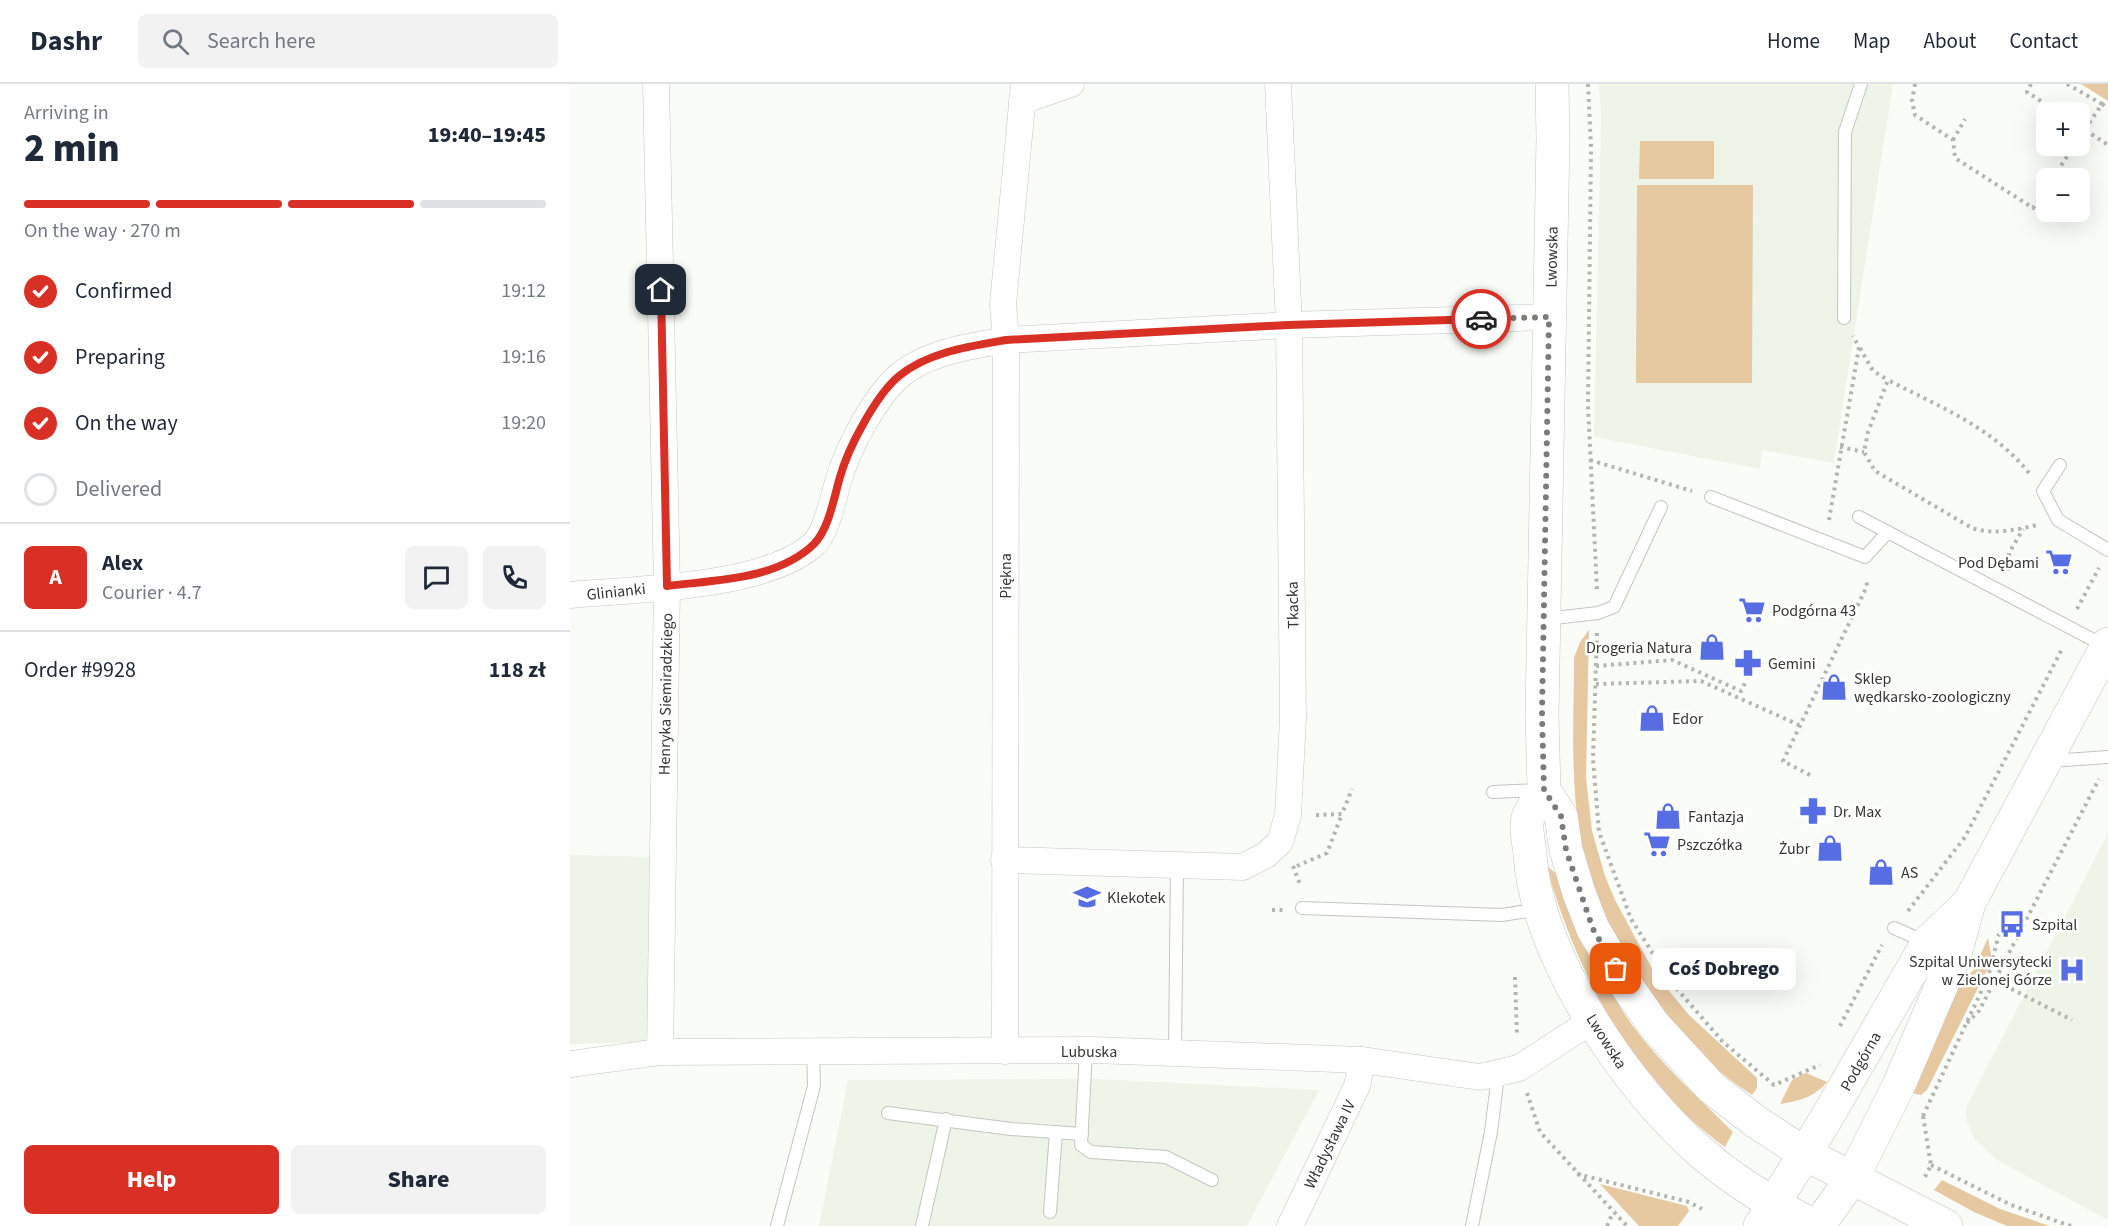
<!DOCTYPE html>
<html lang="en">
<head>
<meta charset="utf-8">
<style>
  body { margin:0; font-family:"Source Sans 3",sans-serif; background:#f2f2f3; color:#1f2937; height:100vh; display:flex; flex-direction:column; font-size:22px; white-space:nowrap }
  * { box-sizing:border-box; margin:0 }
  p { font-size:20px; color:#747a83 }
  .icon { flex:none; width:33px; height:33px; fill:none; stroke:currentColor; stroke-width:2; stroke-linecap:round; stroke-linejoin:round }
  .map { position:relative; flex:1; overflow:hidden }
  .panel { display:flex; flex-direction:column; background:#fff; width:570px }
  .panel>* { flex:none }
  .buttons { position:absolute; left:1466px; top:18px; display:grid; gap:12px }
  .buttons a { display:grid; place-items:center; width:54px; height:54px; border-radius:9px; background:#fff; box-shadow:0 6px 24px #0002; font-size:30px }
  .pin { position:absolute; display:grid; place-items:center; width:51px; height:51px; color:#fff; margin:-26px; border-radius:12px; box-shadow:0 3px 9px #0006 }
  .courier { position:absolute; display:grid; place-items:center; width:60px; height:60px; margin:-30px; border:4px solid #d93025; border-radius:50%; background:#fff; color:#222; box-shadow:0 2px 8px #0007 }
  .bubble { position:absolute; height:42px; border-radius:9px; background:#fff; box-shadow:0 6px 24px #0002; font-size:20px; font-weight:800; line-height:42px; text-align:center }
  .headline em { font-style:normal; font-weight:800 }
  .headline div { display:flex; flex-direction:column-reverse }
  .headline { display:flex; align-items:center; justify-content:space-between; height:102px; padding:0 24px }
  h1 { font-size:39px; font-weight:800; line-height:45px }
  .bar { display:grid; grid-template-columns:repeat(4,1fr); gap:9px 6px; align-content:center; height:72px; padding:0 24px }
  .bar i { height:8px; border-radius:4px; background:#e0e1e3 }
  .bar .active { background:#d93025 }
  .bar p { grid-column:span 4 }
  .line { display:flex; align-items:center; gap:15px; padding:0 24px; border-top:2px solid #e0e1e3 }
  .line div { flex:1 }
  .round { display:grid; place-items:center; flex:none; width:63px; height:63px; border-radius:9px; background:#f2f2f3 }
  ol { padding:0 24px; list-style:none }
  li { display:flex; align-items:center; gap:18px; height:66px }
  li p { margin-inline-start:auto }
  li .icon { padding:6px; border-radius:50%; background:#d93025; color:#fff; stroke-width:4 }
  li:last-child { color:#747a83 }
  li i { width:33px; height:33px; border:3px solid #e0e1e3; border-radius:50% }
  .button { display:flex; gap:12px; margin-top:auto; padding:12px 24px }
  .button a { flex:1; height:69px; border-radius:9px; background:#d93025; color:#fff; font-size:24px; font-weight:800; line-height:69px; text-align:center }
  .button a+a { background:#f2f2f3; color:#1f2937 }
  header { display:flex; align-items:center; gap:36px; box-sizing:border-box; height:84px; padding:0 30px; background:#fff; border-bottom:2px solid #e0e1e3 }
  header strong { font-size:28px }
  nav { display:flex; gap:33px; margin-inline-start:auto; font-size:21px }
  .search { width:420px; height:54px; background:#f2f2f3; display:flex; align-items:center; gap:15px; box-sizing:border-box; padding:0 21px; border-radius:9px; color:#747a83; font-size:22px }
  main { display:flex; flex:1; min-height:0 }
  .map>svg:first-child { display:block }
</style>
</head>
<body>
<header>
<strong>Dashr</strong>
<div class="search"><svg class="icon" aria-label="search" viewBox="0 0 24 24"><circle cx="10" cy="10" r="6"/><path d="M15 15l6 6"/></svg>Search here</div>
<nav><a>Home</a><a>Map</a><a>About</a><a>Contact</a></nav>
</header>
<main>
<section class="panel">
<div class="headline"><div><h1>2 min</h1><p>Arriving in</p></div><em>19:40–19:45</em></div>
<div class="bar"><i class="active"></i><i class="active"></i><i class="active"></i><i></i><p>On the way · 270 m</p></div>
<ol>
<li><svg class="icon" aria-label="check" viewBox="0 0 24 24"><path d="M5 12l5 5 9-10"/></svg>Confirmed<p>19:12</p></li>
<li><svg class="icon" aria-label="check" viewBox="0 0 24 24"><path d="M5 12l5 5 9-10"/></svg>Preparing<p>19:16</p></li>
<li><svg class="icon" aria-label="check" viewBox="0 0 24 24"><path d="M5 12l5 5 9-10"/></svg>On the way<p>19:20</p></li>
<li><i></i>Delivered</li>
</ol>
<div class="line" style="height:108px"><b class="round" style="background:#d93025;color:#fff">A</b><div><b>Alex</b><p>Courier · 4.7</p></div><a class="round"><svg class="icon" aria-label="chat" viewBox="0 0 24 24"><path d="M4 5h16v11H9l-5 4z"/></svg></a><a class="round"><svg class="icon" aria-label="phone" viewBox="0 0 24 24"><path d="M5 4h4l2 5-3 2q2 4 5 5l2-3 5 2v4C11 20 4 13 5 4z"/></svg></a></div>
<div class="line" style="height:78px"><div>Order #9928</div><b>118 zł</b></div>
<div class="button"><a>Help</a><a>Share</a></div>
</section>
<div class="map">
<svg width="1538" height="1142" viewBox="0 0 1538 1142">
  <rect width="100%" height="100%" fill="#fafdf7"/>
  <g fill="#eef5e8">
    <path d="M1029,0H1323L1264,379L1192,366L1190,385L1024,353L1031,33Z"/>
    <path d="M1538,749V1136L1425,1075L1404,1054L1397,1038L1396,1024Z"/>
    <path d="M0,771L83,773L76,958L0,960Z"/>
    <path d="M527,995L749,1006L677,1142H249L278,996Z"/>
  </g>
  <g fill="#e6c8a1">
    <path d="M1511,0H1538V17Z"/>
    <path d="M1070,57H1144V95H1069Z"/>
    <path d="M1067,101H1183L1182,299H1066Z"/>
    <path d="M1019,546L1016,694L1022,747L1035,792L1045,816L1085,890L1119,931L1187,994V1004L1182,1011C1097,957 1029,851 1010,752C1000,694 1004,633 1004,574L1010,558Z"/>
    <path d="M976,781L989,792C1012,842 1031,897 1062,941C1091,980 1129,1014 1163,1048L1155,1063C1061,995 1007,890 976,781Z"/>
    <path d="M1418,854L1421,870L1418,884L1357,1006L1351,1011L1340,1009L1382,906L1403,887Z"/>
    <path d="M1236,989L1257,998C1245,1013 1229,1017 1210,1020L1222,996Z"/>
    <path d="M1372,1096L1430,1125L1480,1142H1437L1404,1128L1364,1106Z"/>
    <path d="M1030,1100L1117,1122L1119,1127L1108,1142H1069Z"/>
  </g>
  <g fill="none" stroke-linecap="round" stroke-linejoin="round">
    <defs>
      <g id="lane">
        <path d="M1274,234L1275,48L1291,0"/>
        <path d="M1490,381L1473,407L1488,436L1538,466"/>
        <path d="M1141,413L1295,473L1318,448"/>
        <path d="M1289,433L1535,562"/>
        <path d="M975,535L1028,529L1044,523L1091,423"/>
        <path d="M1481,677L1538,673"/>
        <path d="M923,708L970,706"/>
        <path d="M732,824L932,831L970,825"/>
        <path d="M1324,844L1356,858"/>
        <path d="M516,967L511,1061L521,1068L596,1073L642,1096"/>
        <path d="M605,968L607,781"/>
        <path d="M318,1029L441,1045L512,1050"/>
        <path d="M480,1128L486,1048"/>
        <path d="M207,1142L244,1002L243,966"/>
        <path d="M352,1142L376,1035"/>
        <path d="M902,1142L921,1048L928,991"/>
      </g>
      <g id="street">
        <path d="M86,0L97,502L90,968"/>
        <path d="M452,17L501,0"/>
        <path d="M0,511C66,505 193,504 243,461C256,450 263,415 268,398C277,366 304,314 329,292C357,268 401,262 436,256L719,241L979,233"/>
        <path d="M434,776L673,783L696,771L710,758L718,731L723,634L719,241L708,0"/>
        <path d="M435,967L436,256L433,220L454,0"/>
        <path d="M0,980L90,968L524,966L792,976L910,993L949,984L1023,936"/>
        <path d="M720,1142L787,1002L792,976"/>
      </g>
      <g id="secondary">
        <path d="M982,0L983,54L972,631L974,706L991,732L996,766L1009,809L1023,845L1058,904L1084,941L1142,1004L1185,1037L1235,1070L1376,1142"/>
        <path d="M974,706C969,715 961,724 958,734C955,743 959,760 960,770C967,873 1056,1004 1134,1071C1167,1099 1205,1122 1244,1142"/>
        <path d="M1190,1142L1256,1035L1358,858L1398,820"/>
        <path d="M1248,1142L1283,1093L1328,1003L1385,870L1399,819L1538,560"/>
      </g>
    </defs>
    <use href="#lane" stroke="#c2c6c0" stroke-width="14"/>
    <use href="#street" stroke="#c2c6c0" stroke-width="27"/>
    <use href="#secondary" stroke="#c2c6c0" stroke-width="34"/>
    <g stroke="#b3b5b1" stroke-width="4" stroke-dasharray="3 4.5" stroke-linecap="butt">
      <path d="M1018,0L1021,63L1018,322L1027,506"/>
      <path d="M1345,0L1342,17L1345,31L1383,56L1385,74L1463,124L1476,105"/>
      <path d="M1461,0L1457,8L1488,28"/>
      <path d="M1497,0L1532,20L1509,54"/>
      <path d="M1532,20L1538,24"/>
      <path d="M1509,42L1538,61"/>
      <path d="M1383,56L1395,35"/>
      <path d="M1483,94L1504,62"/>
      <path d="M1290,264L1303,287L1318,296"/>
      <path d="M1270,363L1294,368"/>
      <path d="M1020,376L1122,407"/>
      <path d="M1459,389C1422,343 1370,323 1318,296L1298,348L1294,368L1305,387L1402,444C1423,451 1446,446 1467,441"/>
      <path d="M1259,436L1289,263L1283,252"/>
      <path d="M1438,487L1439,469L1453,445"/>
      <path d="M1507,525L1529,484"/>
      <path d="M1027,549L1023,675L1029,748L1061,835L1101,898L1153,958L1204,1001L1250,981"/>
      <path d="M1026,582L1102,576L1171,607L1177,595"/>
      <path d="M1026,600L1131,597L1229,641"/>
      <path d="M1240,691L1213,677L1297,502L1296,494"/>
      <path d="M746,731L772,730L782,705"/>
      <path d="M723,782L731,803"/>
      <path d="M727,782L757,769L772,730"/>
      <path d="M702,826H713"/>
      <path d="M1338,827L1395,753L1493,563"/>
      <path d="M945,893L947,952"/>
      <path d="M1421,894L1418,893L1430,846"/>
      <path d="M1428,898L1502,936"/>
      <path d="M1397,939L1409,927L1529,695"/>
      <path d="M1270,942L1312,861"/>
      <path d="M957,1009L970,1048L1057,1142"/>
      <path d="M1353,1032L1418,893"/>
      <path d="M1353,1032L1361,1081L1353,1097"/>
      <path d="M1361,1081L1441,1121L1501,1142"/>
      <path d="M1007,1090L1119,1118L1132,1125"/>
      <path d="M1037,1142L1043,1128"/>
    </g>
    <use href="#lane" stroke="#fff" stroke-width="12"/>
    <use href="#street" stroke="#fff" stroke-width="26"/>
    <use href="#secondary" stroke="#fff" stroke-width="33"/>
  </g>
  <g fill="none" stroke-linecap="round" stroke-linejoin="round">
    <path stroke="#7b7c79" stroke-width="6" stroke-dasharray="0 10.8" d="M911,235L979,233L972,631L974,706L991,732L996,766L1023,845L1046,885"/>
    <path stroke="#d93025" stroke-width="8" d="M91,206L97,502C145,496 207,496 244,460C259,445 264,413 270,393C278,364 306,311 329,292C358,268 401,262 436,256L718,241L911,235"/>
  </g>
  <defs>
    <symbol id="supermarket-bare" viewBox="-9 -9 18 18"><path d="M-6-5.5h2.5l.6 2H6L4.5 2H-2.5L-4.4-4H-6ZM-1.5 3.2a1.3 1.3 0 1 0 .1 0ZM3 3.2a1.3 1.3 0 1 0 .1 0Z" fill="#576de3" stroke="#fff" stroke-width="2.5" paint-order="stroke"/></symbol>
    <symbol id="shop-bare" viewBox="-9 -9 18 18"><path d="M-5-2.5h2.3a2.7 3.5 0 0 1 5.4 0H5L5.5 6h-11ZM-1.5-2.5h3a1.5 2.3 0 0 0-3 0Z" fill="#576de3" stroke="#fff" stroke-width="2.5" paint-order="stroke"/></symbol>
    <symbol id="pharmacy-bare" viewBox="-9 -9 18 18"><path d="M-2-6h4v4h4v4h-4v4h-4v-4h-4v-4h4Z" fill="#576de3" stroke="#fff" stroke-width="2.5" paint-order="stroke"/></symbol>
    <symbol id="school-bare" viewBox="-9 -9 18 18"><path d="M0-5L7-2L0 1L-7-2ZM-4 1L0 2.5L4 1V4Q0 6-4 4Z" fill="#576de3" stroke="#fff" stroke-width="2.5" paint-order="stroke"/></symbol>
    <symbol id="bus-bare" viewBox="-9 -9 18 18"><path d="M-5-6H5V4H4V6H2V4H-2V6H-4V4H-5ZM-3.5-4V0h7V-4ZM-3.5 1.2v1.5H-2V1.2ZM2 1.2v1.5H3.5V1.2Z" fill="#576de3" stroke="#fff" stroke-width="2.5" paint-order="stroke"/></symbol>
    <symbol id="hospital-bare" viewBox="-9 -9 18 18"><path d="M-5-5h3v3.5h4V-5h3V5h-3V1.5h-4V5h-3Z" fill="#576de3" stroke="#fff" stroke-width="2.5" paint-order="stroke"/></symbol>
  </defs>
  <g fill-rule="evenodd">
    <use href="#supermarket-bare" x="1470" y="459" width="38" height="38"/>
    <use href="#supermarket-bare" x="1163" y="507" width="38" height="38"/>
    <use href="#shop-bare" x="1123" y="544" width="38" height="38"/>
    <use href="#pharmacy-bare" x="1159" y="560" width="38" height="38"/>
    <use href="#shop-bare" x="1245" y="584" width="38" height="38"/>
    <use href="#shop-bare" x="1063" y="615" width="38" height="38"/>
    <use href="#pharmacy-bare" x="1224" y="708" width="38" height="38"/>
    <use href="#shop-bare" x="1079" y="713" width="38" height="38"/>
    <use href="#supermarket-bare" x="1068" y="741" width="38" height="38"/>
    <use href="#shop-bare" x="1241" y="745" width="38" height="38"/>
    <use href="#shop-bare" x="1292" y="769" width="38" height="38"/>
    <use href="#school-bare" x="498" y="794" width="38" height="38"/>
    <use href="#bus-bare" x="1423" y="821" width="38" height="38"/>
    <use href="#hospital-bare" x="1483" y="867" width="38" height="38"/>
  </g>
  <g text-anchor="middle" stroke-width="5" stroke-linejoin="round" paint-order="stroke">
    <g font-size="16" fill="#363735" stroke="#fff">
      <text transform="translate(981 173) rotate(-89)" y="6">Lwowska</text>
      <text transform="translate(435 492) rotate(-90)" y="6">Piękna</text>
      <text transform="translate(46 507) rotate(-6)" y="6">Glinianki</text>
      <text transform="translate(722 521) rotate(-91)" y="6">Tkacka</text>
      <text transform="translate(95 610) rotate(-89)" y="6">Henryka Siemiradzkiego</text>
      <text transform="translate(1037 957) rotate(58)" y="6">Lwowska</text>
      <text x="519" y="973">Lubuska</text>
      <text transform="translate(1290 977) rotate(-60)" y="6">Podgórna</text>
      <text transform="translate(759 1060) rotate(-64)" y="6">Władysława IV</text>
    </g>
    <g font-size="16" fill="#363735" stroke="#fff" text-anchor="start">
      <text x="1469" y="484" text-anchor="end">Pod Dębami</text>
      <text x="1202" y="532">Podgórna 43</text>
      <text x="1122" y="569" text-anchor="end">Drogeria Natura</text>
      <text x="1198" y="585">Gemini</text>
      <text x="1284" y="600">Sklep<tspan x="1284" dy="18">wędkarsko-zoologiczny</tspan></text>
      <text x="1102" y="640">Edor</text>
      <text x="1263" y="733">Dr. Max</text>
      <text x="1118" y="738">Fantazja</text>
      <text x="1107" y="766">Pszczółka</text>
      <text x="1240" y="770" text-anchor="end">Żubr</text>
      <text x="1331" y="794">AS</text>
      <text x="537" y="819">Klekotek</text>
      <text x="1462" y="846">Szpital</text>
      <text x="1482" y="883" text-anchor="end">Szpital Uniwersytecki<tspan x="1482" dy="18">w Zielonej Górze</tspan></text>
    </g>
  </g>
</svg>
<div class="buttons">
<a>+</a>
<a>−</a>
</div>
<div class="pin" style="left:1046px;top:885px;background:#ea580c"><svg class="icon" aria-label="bag" viewBox="0 0 24 24"><path d="M5 8h14l-1 12H6zM9 8a3 3 0 0 1 6 0"/></svg></div>
<div class="pin" style="left:91px;top:206px;background:#1f2937"><svg class="icon" aria-label="home" viewBox="0 0 24 24"><path d="M3 11l9-7 9 7M6 9v11h12V9"/></svg></div>
<div class="courier" style="left:911px;top:235px"><svg class="icon" aria-label="car" viewBox="0 0 24 24"><path d="M5 17H2v-5l4-1 3-4h7l3 4 3 1v5h-3M9 17h6M6 11h13"/><circle cx="7" cy="17" r="2"/><circle cx="17" cy="17" r="2"/></svg></div>
<div class="bubble" style="left:1082px;top:864px;width:144px">Coś Dobrego</div>
</div>
</main>
</body>
</html>
